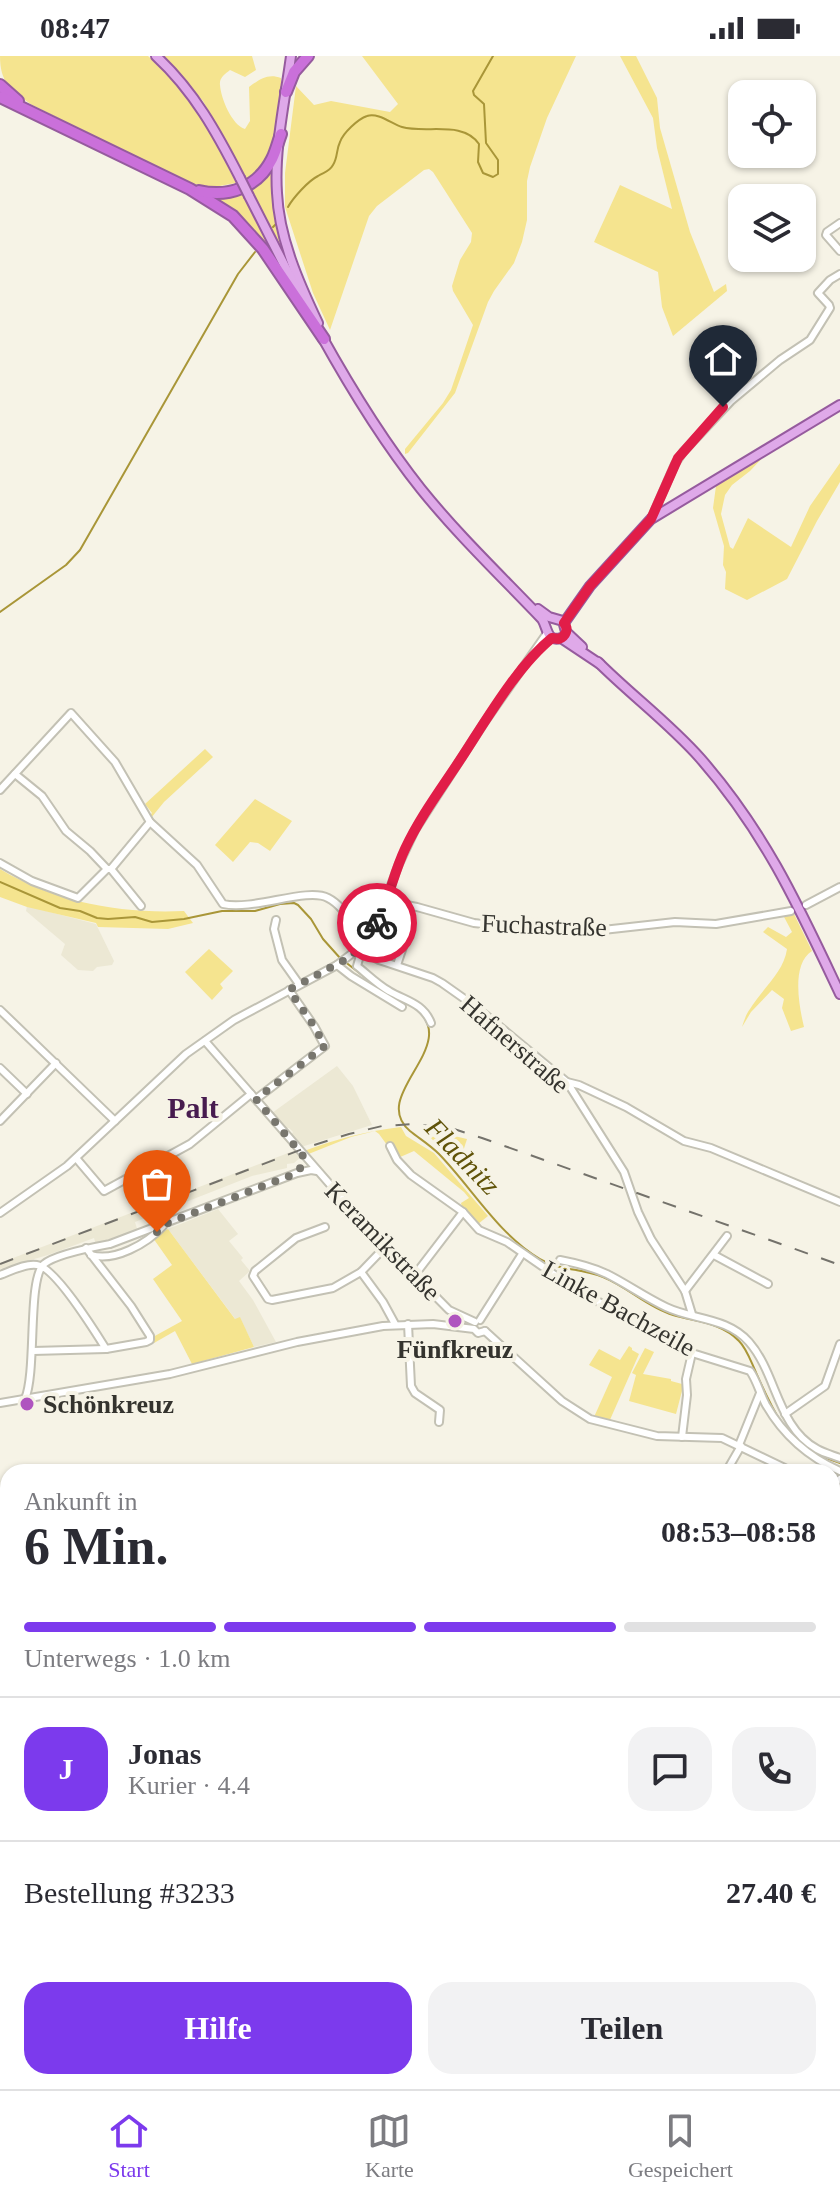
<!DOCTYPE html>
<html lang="de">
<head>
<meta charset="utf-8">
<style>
  body { margin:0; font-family:"Times New Roman",serif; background:#f2f2f3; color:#2b2b33; height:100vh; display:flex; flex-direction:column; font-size:30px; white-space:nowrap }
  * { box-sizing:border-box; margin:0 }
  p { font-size:26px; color:#7c7c81 }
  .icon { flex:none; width:44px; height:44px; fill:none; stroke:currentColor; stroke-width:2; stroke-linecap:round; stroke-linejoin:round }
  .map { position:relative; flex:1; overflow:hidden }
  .side { position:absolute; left:0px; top:1408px; width:840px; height:626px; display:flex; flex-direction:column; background:#fff; border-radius:24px 24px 0 0; box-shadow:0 2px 6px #0004 }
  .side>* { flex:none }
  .tools { position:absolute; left:728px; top:24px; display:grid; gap:16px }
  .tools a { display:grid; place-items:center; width:88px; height:88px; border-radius:16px; background:#fff; box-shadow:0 2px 6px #0004; font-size:40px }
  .pin { position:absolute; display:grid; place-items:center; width:68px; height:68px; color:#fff; margin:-82px -34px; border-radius:50% 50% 50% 0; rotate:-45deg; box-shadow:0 0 8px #0007 }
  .pin .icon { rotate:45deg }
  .courier { position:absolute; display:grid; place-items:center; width:80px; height:80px; margin:-40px; border:6px solid #e11d48; border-radius:50%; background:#fff; color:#222; box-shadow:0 2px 10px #0007 }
  .head em { font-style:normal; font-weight:700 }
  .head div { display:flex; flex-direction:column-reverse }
  .head { display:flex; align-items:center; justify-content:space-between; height:136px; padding:0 24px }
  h1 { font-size:52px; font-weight:700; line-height:60px }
  .bar { display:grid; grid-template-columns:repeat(4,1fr); gap:12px 8px; align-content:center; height:96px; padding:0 24px }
  .bar i { height:10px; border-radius:6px; background:#e1e1e2 }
  .bar .active { background:#7c3aed }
  .bar p { grid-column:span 4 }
  .line { display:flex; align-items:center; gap:20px; padding:0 24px; border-top:2px solid #e1e1e2 }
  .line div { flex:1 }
  .round { display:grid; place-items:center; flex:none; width:84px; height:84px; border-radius:24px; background:#f2f2f3 }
  .button { display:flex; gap:16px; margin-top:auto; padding:16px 24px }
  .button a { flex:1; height:92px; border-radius:24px; background:#7c3aed; color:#fff; font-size:32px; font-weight:700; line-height:92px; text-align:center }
  .button a+a { background:#f2f2f3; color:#2b2b33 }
  .status { display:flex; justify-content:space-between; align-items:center; height:56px; padding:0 40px; background:#fff; direction:ltr }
  .status svg { height:22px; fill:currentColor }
  .dock { display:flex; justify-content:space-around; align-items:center; height:112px; border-top:2px solid #e1e1e2; background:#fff; font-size:22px; color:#7c7c81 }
  .dock a { display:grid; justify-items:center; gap:4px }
  .dock .active { color:#7c3aed }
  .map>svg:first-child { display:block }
</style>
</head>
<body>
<div class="status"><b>08:47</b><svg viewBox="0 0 49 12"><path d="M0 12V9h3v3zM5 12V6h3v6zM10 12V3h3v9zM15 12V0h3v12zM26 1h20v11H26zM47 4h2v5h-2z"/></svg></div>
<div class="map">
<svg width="840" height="2033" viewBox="0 0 840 2033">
  <rect width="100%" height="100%" fill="#f6f3e6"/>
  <g fill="#ece8d4">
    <path d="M27,850L96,868L114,905L112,909L97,911L93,915L78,914L61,899L65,888L26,855Z"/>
    <path d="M337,1010L353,1030L372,1069L301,1091L291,1079L293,1076L289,1072H285L272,1057Z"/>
    <path d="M296,1094L301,1101L294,1107L287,1108V1112L252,1120L135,1166L138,1176L110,1186L96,1189L94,1182L48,1199L0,1213V1207Z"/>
    <path d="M218,1153L238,1178L229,1185L243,1202L241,1204L250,1215L239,1225L253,1244L276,1286L254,1291L240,1262L236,1264L168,1173Z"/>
  </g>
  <g fill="#f5e48f">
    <path d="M0,0H148C189,35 213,79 236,127L214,131L192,128L32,49C11,34 0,27 0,0Z"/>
    <path d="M163,0H252L256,14L245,21L230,14C225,18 219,22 220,29C221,43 232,69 245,73L250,65L249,31C260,23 268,17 281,22C282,55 278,103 247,123L203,45Z"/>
    <path d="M362,0H576L547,62L530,111L527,125V164L522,186L514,207L494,235L488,246L455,337L408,397L405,398V393L443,347L451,334L473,269L453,235L452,230L460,204L471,186L472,177L433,116L429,113L424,114L377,150L369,160L330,274L313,237L285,151V117L296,30L314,49L331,45L390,56L398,48Z"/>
    <path d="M620,0H636L657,42L660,72L690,176L714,236L726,228L727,235L673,280L662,251L658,216L594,186L620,129L672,153L657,92L653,62Z"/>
    <path d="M274,108C268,143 279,177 289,210L251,132Z"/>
    <path d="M242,136L271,191L274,201L239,159L214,142Z"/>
    <path d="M768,396L750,415L732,429L725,439L721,458L730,491L733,493L748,462L791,491L810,450L840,407V426L817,465L787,523L747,544L725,533L726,516L723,509L724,490L713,452L716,430L714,428Z"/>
    <path d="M205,693L213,701L164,746L151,762L149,760L152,757L145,748Z"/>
    <path d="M255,743L292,765L270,795L258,787L250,786L233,806L215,789Z"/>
    <path d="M0,813C55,846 120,858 184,855L193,867L168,873L98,871L96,867L27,851L0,841Z"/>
    <path d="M794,858L812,895C791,908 799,950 804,971L791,975L782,952L784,943L772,934L751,956L742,971C744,965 746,958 750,953C762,933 784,916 787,893L763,876L768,871L786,881L792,876L783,859Z"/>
    <path d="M209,893L233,915L220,928L223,932L212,944L185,916Z"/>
    <path d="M401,1071L406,1080L434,1097L488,1160L478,1168L462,1151L461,1147L469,1142L464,1136L414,1095L398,1102L392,1088L387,1089L379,1078L375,1075L351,1081L306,1099L304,1095C336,1083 367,1075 401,1071Z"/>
    <path d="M433,1075L467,1083L458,1111L430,1081Z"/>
    <path d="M168,1173L235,1263L240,1261L254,1291L192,1308L175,1275L154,1287L153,1281L182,1265L153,1223L172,1209L153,1182Z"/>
    <path d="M629,1290L632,1292V1294L639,1298L609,1366L594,1361L612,1321L589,1309L599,1293L620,1304Z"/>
    <path d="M645,1292L654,1296L643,1318L671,1323V1325L682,1328L683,1331L676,1358L629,1345L636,1319L632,1317Z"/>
    <path d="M832,1923L840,1926V2033H739L743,2026H832Z"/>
  </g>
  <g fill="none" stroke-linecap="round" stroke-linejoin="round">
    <g stroke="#a99638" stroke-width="2">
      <path d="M288,151C293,142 308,125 318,120C324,116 329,116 333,109C338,101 336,94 340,86C343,77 358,63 367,60C378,56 392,68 402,71C426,78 463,64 479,88L478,106L483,117L493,121L498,118V104L486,87L484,48L474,39L473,35L493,0"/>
      <path d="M273,171L276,168"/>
      <path d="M0,556L66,509L80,494L238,218L255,196"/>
      <path d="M0,826L60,852L80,855L97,862L108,863L135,861L152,866L184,863L222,855H255L280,848L294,847L298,849L311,863L323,883L340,902L370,925"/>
      <path d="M385,936L404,946"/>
      <path d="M414,951C465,989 367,1039 410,1075C420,1083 430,1089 439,1098C472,1132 498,1178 540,1203C560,1215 581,1212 603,1221C628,1231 647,1251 673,1259C696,1266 721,1266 739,1285C746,1292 750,1303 754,1312C762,1330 770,1349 781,1366"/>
      <path d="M815,1398L840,1407"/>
      <path d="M832,1941L840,1934"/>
      <path d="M742,2033L747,2026"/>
    </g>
    <defs>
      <g id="minor">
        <path d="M840,167L827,176L826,179L840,195"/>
        <path d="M651,463L675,408L683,396L731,345L780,304L810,284L830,252L829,249L818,237L830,224L840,218"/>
        <path d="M0,734L71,657L115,706L150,766L197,809L223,848C253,855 307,831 328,842C344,850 354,871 366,883"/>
        <path d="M0,807L32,825L78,842L107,813L90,795L66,775L42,740L15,718"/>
        <path d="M107,813H111L150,766"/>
        <path d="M111,813L141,850"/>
        <path d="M385,845L417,851L474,867L520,872L594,875L675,866L716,868L791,855"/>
        <path d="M806,849L840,831"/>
        <path d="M276,864L274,873L282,904L299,928"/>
        <path d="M358,893L379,904L433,922L442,927L476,951L567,1026L624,1116L638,1156L651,1183L685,1235L692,1258"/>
        <path d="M361,896L357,910C367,918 378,929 389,935C406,945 423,947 431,967"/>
        <path d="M337,909L351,920L402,951"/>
        <path d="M397,909L404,888L410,850"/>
        <path d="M0,954L115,1065"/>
        <path d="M205,985L367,1171L449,1254L475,1266"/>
        <path d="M0,1012L27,1038"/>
        <path d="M567,1026L579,1029L626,1051L684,1085L711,1092L840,1146"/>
        <path d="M256,1043L325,990L314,970L289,934"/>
        <path d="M0,1065L56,1007"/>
        <path d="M390,1090L397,1104L411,1119L463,1156L479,1174L507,1186L575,1233L692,1297L750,1315C757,1325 760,1338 766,1349C784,1380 808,1401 840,1415"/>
        <path d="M76,1102L104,1135L190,1088L251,1038"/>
        <path d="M0,1157L67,1110L186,998L234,964L337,909L358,893L380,860L398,810L415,774L484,667L547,577"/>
        <path d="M325,1171L296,1182L255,1215L253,1220L268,1243L272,1244L333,1232L361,1216"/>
        <path d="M386,1190L361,1216L383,1246L395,1268"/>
        <path d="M91,1199C114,1206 147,1188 163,1170"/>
        <path d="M714,1199L768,1228"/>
        <path d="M560,1204C576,1207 592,1211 607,1218C627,1228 645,1241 666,1251C693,1264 727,1261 749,1286C777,1318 777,1371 817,1393C824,1397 832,1399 840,1402"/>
        <path d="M0,1219C11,1215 26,1207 37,1209C55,1211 96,1277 106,1293L146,1286L150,1284V1280L131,1250L86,1192"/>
        <path d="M414,1220L463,1156"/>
        <path d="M685,1235L727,1180"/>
        <path d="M480,1264L522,1198"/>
        <path d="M408,1268L411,1330L415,1337L440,1354L439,1366"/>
        <path d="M485,1275L562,1345L590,1363L657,1380L722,1382L793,1416"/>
        <path d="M33,1295L106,1293"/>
        <path d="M25,1343C37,1315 27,1223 44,1208C56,1198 94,1191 110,1188L297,1117L311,1114L317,1115"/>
        <path d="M0,1347L170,1318L297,1286L383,1270L433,1268L474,1273L478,1277L485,1275"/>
        <path d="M785,1358L825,1330L840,1288"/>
        <path d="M682,1381L687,1339L686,1323L692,1297"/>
        <path d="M739,1389L760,1337"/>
        <path d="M726,1416L741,1390"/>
        <path d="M832,1428L840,1423"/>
        <path d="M832,1432L840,1440"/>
        <path d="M832,1569L840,1577"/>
        <path d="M832,1720L840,1706"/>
        <path d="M832,1781L840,1791"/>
        <path d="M832,1839L840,1818"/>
        <path d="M0,1986H8"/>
        <path d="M601,2026L612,2033"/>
        <path d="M692,2033L696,2026"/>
        <path d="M723,2033L727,2026"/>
      </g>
      <g id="major">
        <path d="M156,0C194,35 217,77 240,122"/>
        <path d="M291,0C285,45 274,92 277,137C279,182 299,227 318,267"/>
        <path d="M249,140L301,242"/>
        <path d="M321,279C351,333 382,384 421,433C458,479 501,520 542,563C548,572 546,586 561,582L600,608"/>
        <path d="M538,553L549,561L563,565L566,576L582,591"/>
        <path d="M564,567L590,530L651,463L840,349"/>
        <path d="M598,606C631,639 669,667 700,702C765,776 799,851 840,938"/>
      </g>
      <g id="highway">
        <path d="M0,29L18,45"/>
        <path d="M286,36L294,16L308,0"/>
        <path d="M0,41L190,133L233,160L263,193L324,283"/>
        <path d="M199,135C229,142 258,131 272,103C276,95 278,86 281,78"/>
      </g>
    </defs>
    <use href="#minor" stroke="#c3c1b4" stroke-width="10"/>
    <use href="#major" stroke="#965b9e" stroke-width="12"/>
    <use href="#highway" stroke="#965b9e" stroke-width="14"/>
    <use href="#minor" stroke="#fff" stroke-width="6"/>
    <use href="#major" stroke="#dfa9e9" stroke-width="8"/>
    <use href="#highway" stroke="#ca70da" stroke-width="10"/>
    <path stroke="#74726b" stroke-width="2" stroke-dasharray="14 14" stroke-linecap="butt" d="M0,1208L308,1091L349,1078L382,1070L413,1068L454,1073L482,1082L840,1209"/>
    <defs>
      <path id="major-bridge" d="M240,122L249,140"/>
    </defs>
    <use href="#major-bridge" stroke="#965b9e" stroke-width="12" stroke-linecap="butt"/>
    <use href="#major-bridge" stroke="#dfa9e9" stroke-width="8"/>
  </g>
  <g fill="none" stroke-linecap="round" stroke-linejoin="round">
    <path stroke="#78766e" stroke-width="8" stroke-dasharray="0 14.4" d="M157,1176L165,1168L297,1117L303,1108L304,1101L256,1043L325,990L314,970L289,934L352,900L377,867"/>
    <path stroke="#e11d48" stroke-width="10" d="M377,867C389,843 394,816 405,793C420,761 441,733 460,704C485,666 517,610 552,582L559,583C566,580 569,573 564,567L590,530L651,463L678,402L723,351"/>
  </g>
  <g fill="#af54bf" stroke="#f6f3e6" stroke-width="3">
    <circle cx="455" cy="1265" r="8"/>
    <circle cx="27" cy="1348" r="8"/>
  </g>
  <g text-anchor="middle" stroke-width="8" stroke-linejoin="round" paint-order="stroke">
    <g font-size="26" fill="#34332e" stroke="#f6f3e6">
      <text transform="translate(544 869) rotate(2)" y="9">Fuchastraße</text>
      <text transform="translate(515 988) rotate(41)" y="9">Hafnerstraße</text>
      <text transform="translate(383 1185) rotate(46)" y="9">Keramikstraße</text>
      <text transform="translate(619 1252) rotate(29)" y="9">Linke Bachzeile</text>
    </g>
    <g font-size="26" font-weight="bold" fill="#34332e" stroke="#f6f3e6">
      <text x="455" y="1302">Fünfkreuz</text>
      <text x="43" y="1357" text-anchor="start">Schönkreuz</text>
    </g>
    <g font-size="28" font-style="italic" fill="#5f5208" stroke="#f6f3e6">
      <text transform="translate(463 1100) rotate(46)" y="10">Fladnitz</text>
    </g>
    <g font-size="30" font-weight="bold" fill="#471b4f" stroke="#f6f3e6">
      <text x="193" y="1062">Palt</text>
    </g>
  </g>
</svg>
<div class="tools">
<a><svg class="icon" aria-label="locate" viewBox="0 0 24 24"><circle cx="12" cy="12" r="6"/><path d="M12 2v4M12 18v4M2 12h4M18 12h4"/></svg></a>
<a><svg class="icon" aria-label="layers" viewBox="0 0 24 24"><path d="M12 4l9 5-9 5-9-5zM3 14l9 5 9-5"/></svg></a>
</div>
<div class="pin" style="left:157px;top:1176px;background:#ea580c"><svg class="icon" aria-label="bag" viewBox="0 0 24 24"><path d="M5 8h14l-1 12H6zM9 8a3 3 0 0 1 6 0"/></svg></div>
<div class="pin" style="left:723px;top:351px;background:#1f2937"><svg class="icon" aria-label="home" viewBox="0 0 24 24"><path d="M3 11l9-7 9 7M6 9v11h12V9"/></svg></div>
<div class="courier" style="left:377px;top:867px"><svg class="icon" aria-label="bike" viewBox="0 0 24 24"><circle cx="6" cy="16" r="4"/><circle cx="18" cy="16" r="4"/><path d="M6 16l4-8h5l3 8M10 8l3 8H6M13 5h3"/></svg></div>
<section class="side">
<div class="head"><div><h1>6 Min.</h1><p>Ankunft in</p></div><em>08:53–08:58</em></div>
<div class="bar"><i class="active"></i><i class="active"></i><i class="active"></i><i></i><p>Unterwegs · 1.0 km</p></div>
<div class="line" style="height:144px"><b class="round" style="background:#7c3aed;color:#fff">J</b><div><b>Jonas</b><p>Kurier · 4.4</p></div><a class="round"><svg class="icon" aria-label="chat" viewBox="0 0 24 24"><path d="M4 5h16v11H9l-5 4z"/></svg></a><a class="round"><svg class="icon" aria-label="phone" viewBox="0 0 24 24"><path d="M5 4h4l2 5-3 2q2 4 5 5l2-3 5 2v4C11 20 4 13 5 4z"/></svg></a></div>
<div class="line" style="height:104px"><div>Bestellung #3233</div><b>27.40 €</b></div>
<div class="button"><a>Hilfe</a><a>Teilen</a></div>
</section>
</div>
<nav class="dock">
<a class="active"><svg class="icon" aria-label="home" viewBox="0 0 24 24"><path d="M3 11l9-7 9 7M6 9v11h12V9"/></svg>Start</a>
<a><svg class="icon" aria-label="map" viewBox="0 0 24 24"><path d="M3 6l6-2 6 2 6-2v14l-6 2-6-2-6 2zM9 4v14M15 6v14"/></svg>Karte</a>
<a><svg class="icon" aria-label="saved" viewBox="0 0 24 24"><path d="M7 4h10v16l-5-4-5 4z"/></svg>Gespeichert</a>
</nav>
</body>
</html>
